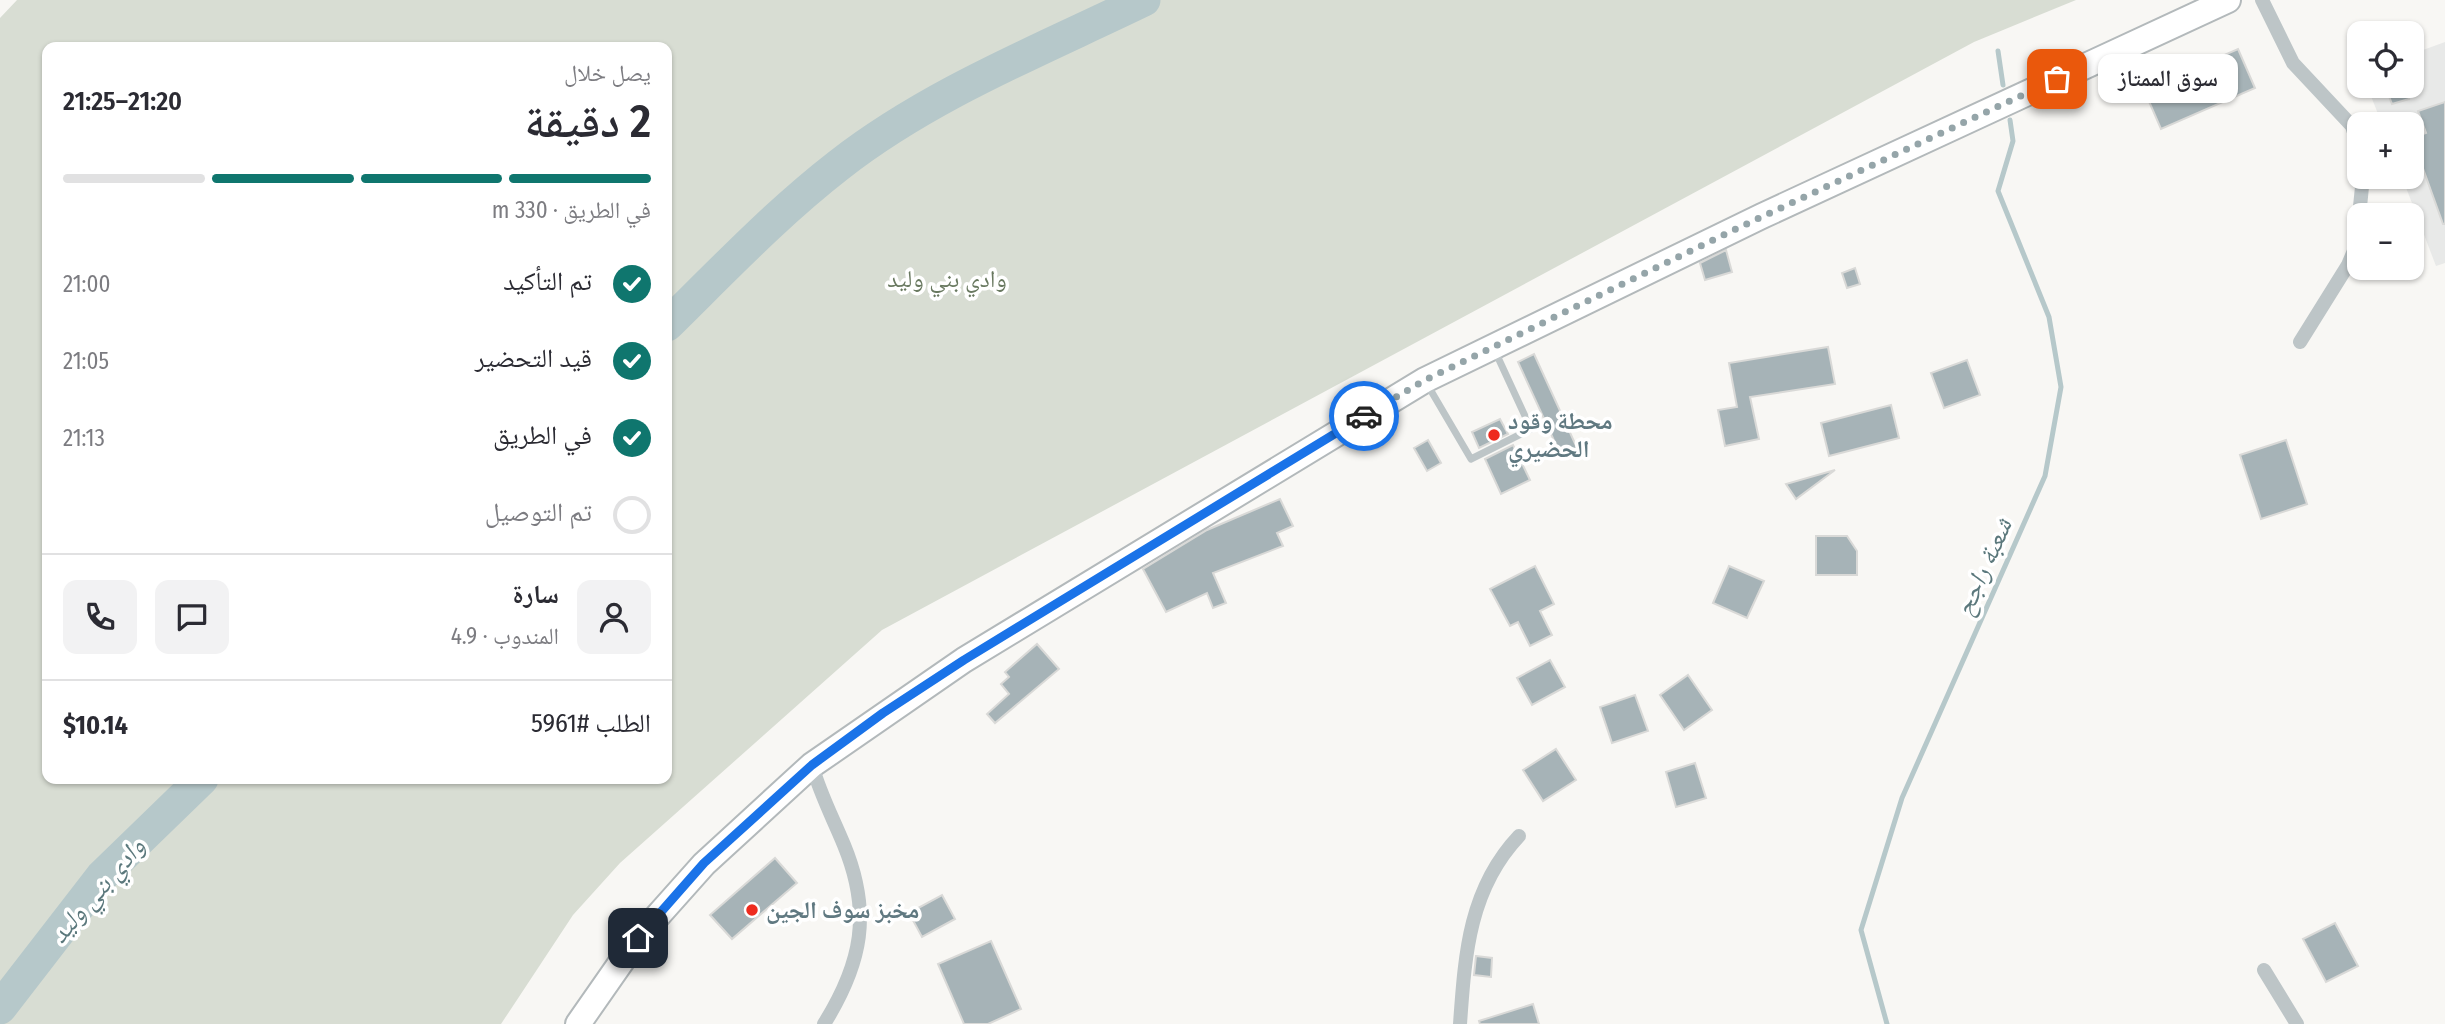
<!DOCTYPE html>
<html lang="ar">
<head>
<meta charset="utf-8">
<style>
  body { margin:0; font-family:"Fira Sans Condensed","Noto Naskh Arabic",sans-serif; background:#f2f2f3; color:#2b2b33; direction:rtl; height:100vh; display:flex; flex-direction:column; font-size:26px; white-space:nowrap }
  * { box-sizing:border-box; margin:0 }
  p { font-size:23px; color:#7c7c81 }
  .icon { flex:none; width:38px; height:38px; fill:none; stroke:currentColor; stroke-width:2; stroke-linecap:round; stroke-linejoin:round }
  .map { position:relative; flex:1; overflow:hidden; direction:ltr }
  .sheet { position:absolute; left:42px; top:42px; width:630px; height:742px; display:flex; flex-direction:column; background:#fff; border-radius:14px; box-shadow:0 2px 5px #0004; direction:rtl }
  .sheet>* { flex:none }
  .buttons { position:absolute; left:2347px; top:21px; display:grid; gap:14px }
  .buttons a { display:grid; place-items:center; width:77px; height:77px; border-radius:14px; background:#fff; box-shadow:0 2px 5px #0004; font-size:35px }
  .pin { position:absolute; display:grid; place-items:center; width:60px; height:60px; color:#fff; margin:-30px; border-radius:14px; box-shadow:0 4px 10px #0006 }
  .courier { position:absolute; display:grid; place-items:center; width:70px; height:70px; margin:-35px; border:5px solid #1a73e8; border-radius:50%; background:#fff; color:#222; box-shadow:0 2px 9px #0007 }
  .bubble { position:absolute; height:49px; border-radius:14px; background:#fff; box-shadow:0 2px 5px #0004; font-size:23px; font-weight:600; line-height:49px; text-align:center; direction:rtl }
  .overview em { font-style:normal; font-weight:600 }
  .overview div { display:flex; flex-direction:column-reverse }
  .overview { display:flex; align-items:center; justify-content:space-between; height:119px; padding:0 21px }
  h1 { font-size:46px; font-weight:600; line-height:52px }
  .bar { display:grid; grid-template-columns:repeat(4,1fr); gap:10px 7px; align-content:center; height:84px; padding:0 21px }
  .bar i { height:9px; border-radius:5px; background:#e1e1e2 }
  .bar .selected { background:#0f766e }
  .bar p { grid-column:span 4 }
  .line { display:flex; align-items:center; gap:18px; padding:0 21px; border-top:2px solid #e1e1e2 }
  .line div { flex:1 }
  .round { display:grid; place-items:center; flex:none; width:74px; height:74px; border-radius:14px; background:#f2f2f3 }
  ol { padding:0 21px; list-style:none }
  li { display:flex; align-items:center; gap:21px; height:77px }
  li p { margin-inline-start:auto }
  li .icon { padding:7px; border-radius:50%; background:#0f766e; color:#fff; stroke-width:4 }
  li:last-child { color:#7c7c81 }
  li i { width:38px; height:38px; border:4px solid #e1e1e2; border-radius:50% }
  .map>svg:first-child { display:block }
</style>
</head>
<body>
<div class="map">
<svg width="2445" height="1024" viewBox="0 0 2445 1024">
  <rect width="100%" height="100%" fill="#f8f7f4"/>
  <path fill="#e8e9e8" d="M2445,42V263L2436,266L2402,177H2412V124H2382L2367,86H2412V65L2414,64L2412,54Z"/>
  <path fill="#d8ddd3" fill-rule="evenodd" d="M17,0H2076L1974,42L882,630L620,863L573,915L501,1024H0V18ZM47,47H667V779H47Z"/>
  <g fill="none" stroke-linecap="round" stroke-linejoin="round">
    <g stroke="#b6c8ca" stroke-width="5">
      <path d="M1998,51L2003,85"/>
      <path d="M1887,1024L1861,930L1902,798L2045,476L2061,387L2049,317L1998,191L2013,141L2010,120"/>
    </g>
    <g stroke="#b6c8ca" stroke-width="33">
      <path d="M667,325C723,270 777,213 839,165C930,94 1041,50 1144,0"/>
      <path d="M0,1008L102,876L202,779"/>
    </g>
  </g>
  <g fill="#a6b3b7" stroke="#d9d9d7" stroke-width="2">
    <path d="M2238,49L2255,88L2161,129L2144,90Z"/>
    <path d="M2385,86H2404L2409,99L2392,104Z"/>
    <path d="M2445,102V224H2443L2412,138L2426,133L2418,111Z"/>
    <path d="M1726,250L1732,272L1705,280L1700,263Z"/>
    <path d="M1855,268L1860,284L1847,288L1842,273Z"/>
    <path d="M1828,347L1835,384L1750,397L1759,439L1725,446L1718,410L1737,407L1729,363Z"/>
    <path d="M1534,354L1578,450L1562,458L1518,362Z"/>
    <path d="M1967,360L1980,395L1944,408L1931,373Z"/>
    <path d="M1891,405L1899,438L1829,456L1821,423Z"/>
    <path d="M1500,419L1508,434L1479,448L1472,432Z"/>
    <path d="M1428,440L1441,463L1427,471L1414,448Z"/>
    <path d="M2286,440L2307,504L2261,519L2240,455Z"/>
    <path d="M1513,445L1530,480L1501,494L1485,459Z"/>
    <path d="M1835,470L1796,499L1786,484Z"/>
    <path d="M1280,499L1293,526L1277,533L1283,546L1213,573L1226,603L1213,608L1207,593L1166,612L1143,569L1207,530Z"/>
    <path d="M1816,536H1847L1857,551V575H1816Z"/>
    <path d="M1535,566L1554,604L1540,611L1552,635L1530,646L1518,622L1510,626L1490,589Z"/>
    <path d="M1729,566L1764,581L1747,618L1713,603Z"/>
    <path d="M1037,644L1059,669L995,723L987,714L1009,694L1001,684L1009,677L1005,672Z"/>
    <path d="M1550,660L1565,687L1532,705L1517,678Z"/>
    <path d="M1688,675L1712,710L1684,730L1660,695Z"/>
    <path d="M1635,695L1648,731L1612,743L1600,707Z"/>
    <path d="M1556,749L1576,780L1543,801L1523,770Z"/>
    <path d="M1695,763L1706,798L1676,807L1666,772Z"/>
    <path d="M775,858L797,883L732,939L710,915Z"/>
    <path d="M942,895L955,919L922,937L909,913Z"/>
    <path d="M2335,923L2358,966L2326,982L2303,939Z"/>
    <path d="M991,941L1021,1009L988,1024H964L938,964Z"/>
    <path d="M1476,956L1492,958L1491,977L1474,975Z"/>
    <path d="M1533,1004L1539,1024H1480L1479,1021Z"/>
  </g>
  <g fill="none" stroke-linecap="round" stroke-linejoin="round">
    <defs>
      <path id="trunk" d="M578,1024L638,938L704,864L812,765L964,660L1425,380L1762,216L2228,0"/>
    </defs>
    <use href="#trunk" stroke="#b3b9bb" stroke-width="28"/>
    <path stroke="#bdc5c7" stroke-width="7" d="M1427,384L1471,459L1531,429L1495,351"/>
    <g stroke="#bdc5c7" stroke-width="14">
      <path d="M2262,0L2293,63L2352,126L2359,149"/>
      <path d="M2300,342L2348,265L2356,246L2363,177"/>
      <path d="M812,765C820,794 833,818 844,845C872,913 862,963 824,1024"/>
      <path d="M2264,970L2297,1024"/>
      <path d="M1460,1024C1465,954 1469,889 1519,836"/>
    </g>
    <use href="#trunk" stroke="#fff" stroke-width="24"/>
  </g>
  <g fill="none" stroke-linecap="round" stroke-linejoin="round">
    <path stroke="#95a5a9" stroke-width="7" stroke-dasharray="0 12.6" d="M1364,416L1425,380L1738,228L2057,79"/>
    <path stroke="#1a73e8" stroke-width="9" d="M638,938L704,863L812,765L883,713L964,660L1364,416"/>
  </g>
  <g fill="#ee2b1e" stroke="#fff" stroke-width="2.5">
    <circle cx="1494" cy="435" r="7"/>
    <circle cx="752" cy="910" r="7"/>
  </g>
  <g text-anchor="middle" stroke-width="7" stroke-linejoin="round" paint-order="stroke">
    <g font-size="24" fill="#697960" stroke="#fff">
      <text x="947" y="287">وادي بني وليد</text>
    </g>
    <g font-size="24" font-weight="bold" fill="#607981" stroke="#fff" text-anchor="start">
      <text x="1508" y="429">محطة وقود<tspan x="1508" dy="28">الحضيري</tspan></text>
      <text x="766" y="918">مخبز سوف الجين</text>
    </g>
    <g font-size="26" font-style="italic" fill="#5b787c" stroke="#fff">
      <text transform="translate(1983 567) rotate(-66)" y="9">شعبة راجح</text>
      <text transform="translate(97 890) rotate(-49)" y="9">وادي بني وليد</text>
    </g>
  </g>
</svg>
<div class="buttons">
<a><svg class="icon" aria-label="locate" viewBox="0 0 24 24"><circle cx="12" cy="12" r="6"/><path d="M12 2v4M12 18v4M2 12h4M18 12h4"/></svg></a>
<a>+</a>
<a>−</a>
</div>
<div class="pin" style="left:2057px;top:79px;background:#ea580c"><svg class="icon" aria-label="bag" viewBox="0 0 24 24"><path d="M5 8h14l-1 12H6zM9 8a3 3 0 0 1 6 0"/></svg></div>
<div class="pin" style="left:638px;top:938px;background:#1f2937"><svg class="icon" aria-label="home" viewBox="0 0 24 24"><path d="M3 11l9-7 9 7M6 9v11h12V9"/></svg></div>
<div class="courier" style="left:1364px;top:416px"><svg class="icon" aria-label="car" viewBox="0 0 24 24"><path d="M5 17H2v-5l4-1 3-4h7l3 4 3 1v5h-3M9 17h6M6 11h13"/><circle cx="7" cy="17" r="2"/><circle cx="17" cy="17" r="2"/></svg></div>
<div class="bubble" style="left:2098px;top:54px;width:140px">سوق الممتاز</div>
<section class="sheet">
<div class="overview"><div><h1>2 دقيقة</h1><p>يصل خلال</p></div><em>21:20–21:25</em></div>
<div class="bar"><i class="selected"></i><i class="selected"></i><i class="selected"></i><i></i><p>في الطريق · 330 m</p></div>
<ol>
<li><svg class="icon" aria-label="check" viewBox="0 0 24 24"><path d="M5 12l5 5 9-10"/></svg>تم التأكيد<p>21:00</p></li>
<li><svg class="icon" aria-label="check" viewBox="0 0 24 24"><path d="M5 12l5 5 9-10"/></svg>قيد التحضير<p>21:05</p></li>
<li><svg class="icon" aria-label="check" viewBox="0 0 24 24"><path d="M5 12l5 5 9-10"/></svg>في الطريق<p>21:13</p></li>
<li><i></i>تم التوصيل</li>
</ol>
<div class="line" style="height:126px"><a class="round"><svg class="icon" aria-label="person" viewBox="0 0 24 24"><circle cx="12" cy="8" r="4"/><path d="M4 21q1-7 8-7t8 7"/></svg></a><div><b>سارة</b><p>المندوب · 4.9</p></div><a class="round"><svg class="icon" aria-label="chat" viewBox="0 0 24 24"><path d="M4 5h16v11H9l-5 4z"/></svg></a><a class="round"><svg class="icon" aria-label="phone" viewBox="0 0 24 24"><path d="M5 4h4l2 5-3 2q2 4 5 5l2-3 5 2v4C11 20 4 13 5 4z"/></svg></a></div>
<div class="line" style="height:91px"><div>الطلب #5961</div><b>$10.14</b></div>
</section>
</div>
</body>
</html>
